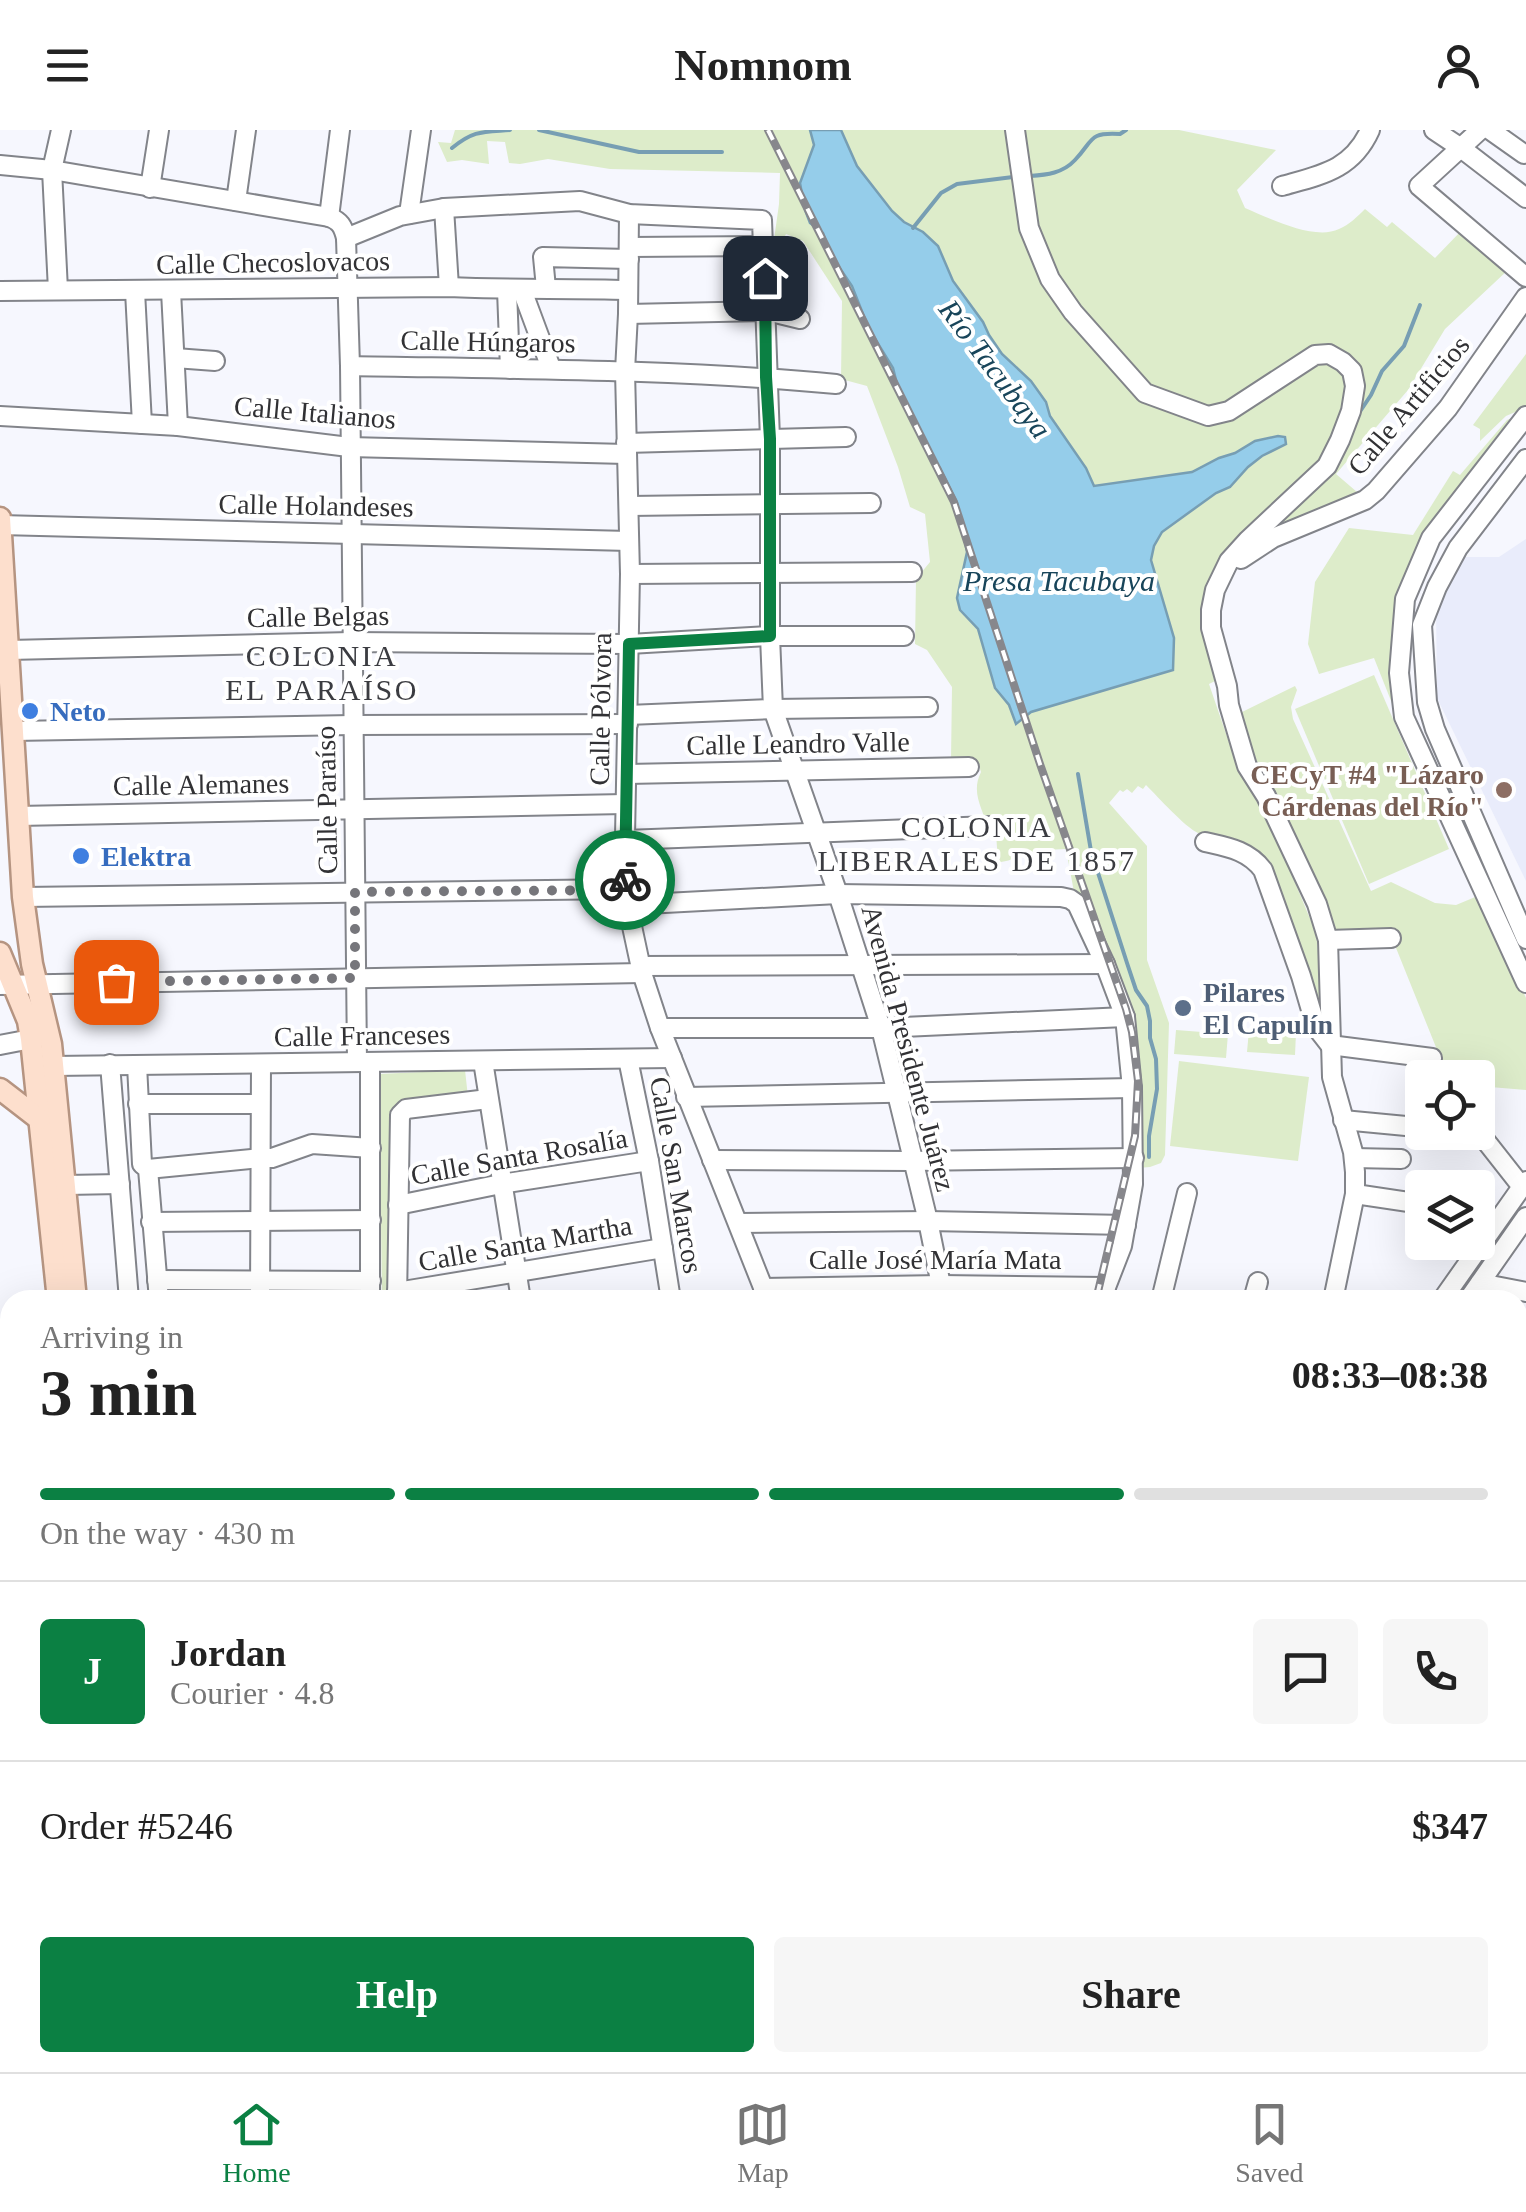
<!DOCTYPE html>
<html lang="en">
<head>
<meta charset="utf-8">
<style>
  body { margin:0; font-family:Georgia,serif; background:#f6f6f6; color:#222; height:100vh; display:flex; flex-direction:column; font-size:38px; white-space:nowrap }
  * { box-sizing:border-box; margin:0 }
  p { font-size:32px; color:#767676 }
  .icon { flex:none; width:55px; height:55px; fill:none; stroke:currentColor; stroke-width:2; stroke-linecap:round; stroke-linejoin:round }
  .map { position:relative; flex:1; overflow:hidden }
  .side { position:absolute; left:0px; top:1160px; width:1528px; height:782px; display:flex; flex-direction:column; background:#fff; border-radius:30px 30px 0 0; box-shadow:0 10px 40px #0002 }
  .side>* { flex:none }
  .buttons { position:absolute; left:1405px; top:930px; display:grid; gap:20px }
  .buttons a { display:grid; place-items:center; width:90px; height:90px; border-radius:10px; background:#fff; box-shadow:0 10px 40px #0002; font-size:50px }
  .pin { position:absolute; display:grid; place-items:center; width:85px; height:85px; color:#fff; margin:-42px; border-radius:20px; box-shadow:0 5px 15px #0006 }
  .courier { position:absolute; display:grid; place-items:center; width:100px; height:100px; margin:-50px; border:8px solid #0b8043; border-radius:50%; background:#fff; color:#222; box-shadow:0 2px 12px #0007 }
  .headline em { font-style:normal; font-weight:700 }
  .headline div { display:flex; flex-direction:column-reverse }
  .headline { display:flex; align-items:center; justify-content:space-between; height:170px; padding:0 40px }
  h1 { font-size:65px; font-weight:700; line-height:75px }
  .bar { display:grid; grid-template-columns:repeat(4,1fr); gap:15px 10px; align-content:center; height:120px; padding:0 40px }
  .bar i { height:12px; border-radius:8px; background:#e0e0e0 }
  .bar .on { background:#0b8043 }
  .bar p { grid-column:span 4 }
  .line { display:flex; align-items:center; gap:25px; padding:0 40px; border-top:2px solid #e0e0e0 }
  .line div { flex:1 }
  .round { display:grid; place-items:center; flex:none; width:105px; height:105px; border-radius:10px; background:#f6f6f6 }
  .button { display:flex; gap:20px; margin-top:auto; padding:20px 40px }
  .button a { flex:1; height:115px; border-radius:10px; background:#0b8043; color:#fff; font-size:40px; font-weight:700; line-height:115px; text-align:center }
  .button a+a { background:#f6f6f6; color:#222 }
  header { display:flex; justify-content:space-between; align-items:center; height:130px; padding:0 40px; background:#fff; font-size:45px; font-weight:700 }
  .dock { display:flex; justify-content:space-around; align-items:center; height:140px; border-top:2px solid #e0e0e0; background:#fff; font-size:28px; color:#767676 }
  .dock a { display:grid; justify-items:center; gap:5px }
  .dock .on { color:#0b8043 }
  .map>svg:first-child { display:block }
</style>
</head>
<body>
<header><svg class="icon" aria-label="menu" viewBox="0 0 24 24"><path d="M4 6h16M4 12h16M4 18h16"/></svg>Nomnom<svg class="icon" aria-label="person" viewBox="0 0 24 24"><circle cx="12" cy="8" r="4"/><path d="M4 21q1-7 8-7t8 7"/></svg></header>
<div class="map">
<svg width="1526" height="1942" viewBox="0 0 1526 1942">
  <rect width="100%" height="100%" fill="#f6f7fe"/>
  <g fill="#e9ecfb">
    <path d="M1526,409V751L1437,568L1436,478L1462,427H1499Z"/>
    <path d="M0,1851L10,1853V1932L27,1933V1942H0Z"/>
    <path d="M1518,1904L1526,1907V1942H1318L1316,1933L1518,1932Z"/>
    <path d="M913,1932L1051,1933V1942H907Z"/>
  </g>
  <g fill="#ddecca">
    <path d="M455,0H827L856,34L841,0H1179L1276,20L1237,60L1245,78C1269,88 1314,111 1339,99C1349,95 1358,86 1365,79L1387,97L1392,92L1435,128L1463,99L1509,139L1445,199L1408,260L1336,344L1357,362L1266,404L1215,442L1219,549L1209,554L1235,630L1252,656L1279,714L1316,803L1324,879L1320,881C1307,841 1284,739 1250,717C1234,707 1215,711 1198,703C1185,697 1158,667 1146,655L1143,659L1138,656L1132,663L1127,659L1123,662L1120,660L1109,673L1147,716V830L1169,893L1165,1025L1161,1033L1150,1037L1138,1038L1129,887L1074,762L1066,719C1051,719 1037,721 1023,725C1013,728 1008,732 998,732L996,703L988,700C984,679 970,664 981,642L978,633L956,636L951,630L952,557L927,520L915,514L916,449L930,432L925,384L910,377L898,337L867,256L841,249L842,171L803,111L786,104L783,110L787,117H773L779,74L780,43L610,39L548,29L520,34L509,33L505,12L487,11L489,34L462,30L447,32L438,12L451,13Z"/>
    <path d="M1526,224V277L1522,282L1520,280L1506,286L1480,311V299L1473,295Z"/>
    <path d="M1518,285L1403,453C1383,511 1391,548 1405,606L1374,528L1319,544L1308,514L1315,452L1349,398L1413,405L1453,341L1460,345L1507,290Z"/>
    <path d="M1374,545L1449,719L1369,754L1295,579Z"/>
    <path d="M1295,556L1297,560L1291,577L1293,589L1371,761L1391,752L1435,773L1456,775L1480,765L1526,868V960L1478,956V948L1448,947L1392,808L1337,809L1329,784L1255,634L1238,584Z"/>
    <path d="M1176,900L1228,904L1226,928L1174,924Z"/>
    <path d="M1249,900L1296,903L1295,925L1247,922Z"/>
    <path d="M1179,931L1309,947L1298,1031L1170,1016Z"/>
    <path d="M465,940L468,967L397,977L393,1170H382L379,944Z"/>
    <path d="M148,1932H264L291,1935L290,1942H148Z"/>
  </g>
  <path fill="#95cdea" stroke="#779eb3" stroke-width="2.5" d="M810,0H841L857,36L892,81L904,92L923,102L938,116L953,151L983,192L989,205L1002,224L1031,251L1046,272L1050,286L1086,338L1094,356L1192,342L1219,328L1235,323L1255,311L1278,306L1285,307L1286,314L1262,326L1248,337L1230,357L1216,363L1162,402L1154,416L1151,430L1174,508L1173,540L1031,582L1016,594L1009,575L995,558L978,499L960,480L957,468L967,422L957,373L940,338L925,318L901,270L893,238L869,199L852,156L831,125L823,103L810,93L805,80L800,53L814,15Z"/>
  <g fill="none" stroke-linecap="round" stroke-linejoin="round">
    <g stroke="#779eb3" stroke-width="4">
      <path d="M539,0L639,22H722"/>
      <path d="M452,18C474,0 483,2 510,0"/>
      <path d="M1030,46C1047,45 1063,43 1075,30C1094,10 1088,2 1120,4L1126,0"/>
      <path d="M913,98L941,63L957,54L1013,47"/>
      <path d="M1357,286L1371,265L1382,241L1404,216L1420,175"/>
      <path d="M1078,644L1091,721L1127,833L1136,860L1147,876L1150,891V908L1156,929L1157,959L1149,1006V1027"/>
    </g>
    <defs>
      <g id="minor">
        <path d="M1015,0L1029,98L1050,149L1073,182L1145,263L1208,286L1229,281L1315,225L1329,224L1343,232L1352,241L1355,256L1351,281L1340,310L1327,336L1248,410L1229,431L1215,460L1211,480V498L1227,556L1229,575L1247,636L1266,666L1317,774L1328,810L1332,947L1353,1022L1355,1042V1064L1333,1170"/>
        <path d="M1434,0L1461,18L1526,68"/>
        <path d="M1480,0L1419,56L1526,147"/>
        <path d="M1490,0L1524,24"/>
        <path d="M0,35L52,40L329,87C340,91 343,96 346,108L350,236L357,932"/>
        <path d="M1282,56C1321,45 1352,40 1370,0"/>
        <path d="M150,58L159,0"/>
        <path d="M236,71L246,0"/>
        <path d="M444,78L449,157"/>
        <path d="M409,84L421,0"/>
        <path d="M629,84L628,184L625,241L630,444L624,759L642,843L660,898L768,1170"/>
        <path d="M329,87L340,0"/>
        <path d="M346,108L400,86L444,78L580,71L629,84L762,90L770,309V506L773,579L838,764L881,898L928,1091L944,1170"/>
        <path d="M629,117L763,116"/>
        <path d="M546,158L543,127L629,129"/>
        <path d="M58,160L52,40L61,0"/>
        <path d="M507,160L510,239"/>
        <path d="M522,160L551,238"/>
        <path d="M0,161L449,157C509,160 569,158 628,160"/>
        <path d="M135,161L142,294"/>
        <path d="M171,161L178,296"/>
        <path d="M628,184L767,181L800,189"/>
        <path d="M175,228L215,231"/>
        <path d="M350,236C512,239 675,239 836,254"/>
        <path d="M0,286L178,296L349,317L626,324"/>
        <path d="M1526,286L1431,408L1405,469L1399,543L1404,587L1526,853"/>
        <path d="M626,313L846,307"/>
        <path d="M1526,329L1458,418L1437,457L1422,495L1427,572L1435,599L1526,809"/>
        <path d="M629,376L871,373"/>
        <path d="M0,395L629,411"/>
        <path d="M1241,429L1273,408L1365,370L1376,361L1448,278L1526,167"/>
        <path d="M630,444L912,442"/>
        <path d="M9,520L351,512L629,514L770,506H904"/>
        <path d="M628,585L773,579L928,577"/>
        <path d="M14,601L352,595L628,594"/>
        <path d="M627,644L969,637"/>
        <path d="M18,686L625,674"/>
        <path d="M625,710L990,696"/>
        <path d="M1205,712C1227,717 1248,720 1263,740L1301,846L1316,897L1330,915L1432,928"/>
        <path d="M23,767L624,759"/>
        <path d="M627,775L838,764L1061,767L1070,769L1077,774L1105,834L1125,887L1132,958L1133,1054L1122,1116L1101,1170"/>
        <path d="M1328,810L1391,808"/>
        <path d="M641,836L1105,834"/>
        <path d="M0,855L642,843"/>
        <path d="M660,898H881L1125,887"/>
        <path d="M0,915L31,909"/>
        <path d="M628,929L649,1031L671,1170"/>
        <path d="M483,931L521,1170"/>
        <path d="M370,933V1170"/>
        <path d="M110,934L129,1170"/>
        <path d="M137,935L142,1034L148,1039L159,1170"/>
        <path d="M53,936L672,928"/>
        <path d="M686,967L1132,958"/>
        <path d="M138,974H260"/>
        <path d="M1343,990L1406,996"/>
        <path d="M1478,1001L1522,1057"/>
        <path d="M1354,1028L1401,1029"/>
        <path d="M712,1030L912,1031L1134,1028"/>
        <path d="M148,1039L261,1028H272L312,1014L371,1018"/>
        <path d="M66,1055L120,1054"/>
        <path d="M1355,1064L1422,1074"/>
        <path d="M398,1075L501,1054L649,1031"/>
        <path d="M151,1092L371,1090"/>
        <path d="M739,1093L928,1091L1126,1095"/>
        <path d="M157,1150L371,1151"/>
        <path d="M1480,1153L1526,1162"/>
        <path d="M763,1158L941,1155L1106,1157"/>
        <path d="M397,1162L663,1118"/>
        <path d="M260,1170L261,934"/>
        <path d="M397,1170L400,985L406,979L488,969"/>
        <path d="M1161,1170L1187,1063"/>
        <path d="M1253,1170L1258,1152"/>
        <path d="M1442,1170L1526,1051"/>
        <path d="M1468,1170L1526,1087"/>
        <path d="M1518,1268L1526,1269"/>
        <path d="M1518,1310L1526,1305"/>
        <path d="M1518,1423L1526,1417"/>
        <path d="M0,1529L10,1532"/>
        <path d="M0,1577L10,1584"/>
        <path d="M0,1631L10,1639"/>
        <path d="M0,1706L10,1707"/>
        <path d="M1518,1758L1526,1761"/>
        <path d="M1518,1897L1526,1900"/>
        <path d="M373,1932L422,1934"/>
        <path d="M507,1932L508,1942"/>
        <path d="M799,1932L801,1942"/>
        <path d="M1058,1932L1059,1942"/>
        <path d="M1095,1932L1096,1942"/>
        <path d="M1206,1932L1216,1942"/>
        <path d="M1300,1932L1302,1942"/>
        <path d="M825,1939L847,1935L858,1942"/>
        <path d="M44,1942V1932"/>
        <path d="M145,1942L146,1932"/>
        <path d="M297,1942L298,1932"/>
        <path d="M585,1942L644,1932"/>
        <path d="M878,1942L885,1932"/>
        <path d="M902,1942L907,1932"/>
      </g>
      <g id="major">
        <path d="M0,388L23,767L32,834L51,914L76,1170"/>
        <path d="M0,823L28,891L31,909L58,1170"/>
        <path d="M0,959L39,989"/>
        <path d="M0,1456L10,1430"/>
        <path d="M0,1495L10,1478"/>
      </g>
    </defs>
    <use href="#minor" stroke="#82848a" stroke-width="22"/>
    <use href="#major" stroke="#b59481" stroke-width="25"/>
    <use href="#minor" stroke="#fff" stroke-width="18"/>
    <use href="#major" stroke="#fddfcd" stroke-width="20"/>
    <defs>
      <g id="rail">
        <path d="M768,0L954,372L1040,634L1126,879L1132,902L1138,951L1135,1006L1096,1170"/>
        <path d="M1039,1932L1040,1942"/>
      </g>
    </defs>
    <use href="#rail" stroke="#87878c" stroke-width="8"/>
    <use href="#rail" stroke="#fff" stroke-width="4" stroke-dasharray="11" stroke-linecap="butt"/>
  </g>
  <g fill="none" stroke-linecap="round" stroke-linejoin="round">
    <path stroke="#76767b" stroke-width="10" stroke-dasharray="0 18" d="M116,852L355,848V762L624,760L625,750"/>
    <path stroke="#0b8043" stroke-width="12" d="M625,750L629,514L770,506V309L766,247L765,148"/>
  </g>
  <g fill="#3f7fe0" stroke="#fff" stroke-width="4">
    <circle cx="30" cy="581" r="10"/>
    <circle cx="81" cy="726" r="10"/>
  </g>
  <circle fill="#8d6e63" stroke="#fff" stroke-width="4" cx="1504" cy="660" r="10"/>
  <circle fill="#5c6f8a" stroke="#fff" stroke-width="4" cx="1183" cy="878" r="10"/>
  <g text-anchor="middle" stroke-width="8" stroke-linejoin="round" paint-order="stroke">
    <g font-size="28" fill="#313134" stroke="#fff">
      <text transform="translate(273 132) rotate(-1)" y="10">Calle Checoslovacos</text>
      <text transform="translate(488 211) rotate(1)" y="10">Calle Húngaros</text>
      <text transform="translate(1408 275) rotate(-50)" y="10">Calle Artificios</text>
      <text transform="translate(315 282) rotate(5)" y="10">Calle Italianos</text>
      <text transform="translate(316 375) rotate(1)" y="10">Calle Holandeses</text>
      <text transform="translate(318 486) rotate(-1)" y="10">Calle Belgas</text>
      <text transform="translate(600 579) rotate(-89)" y="10">Calle Pólvora</text>
      <text transform="translate(798 613) rotate(-1)" y="10">Calle Leandro Valle</text>
      <text transform="translate(201 654) rotate(-1)" y="10">Calle Alemanes</text>
      <text transform="translate(326 670) rotate(-91)" y="10">Calle Paraíso</text>
      <text transform="translate(362 905) rotate(-1)" y="10">Calle Franceses</text>
      <text transform="translate(909 918) rotate(75)" y="10">Avenida Presidente Juárez</text>
      <text transform="translate(519 1026) rotate(-10)" y="10">Calle Santa Rosalía</text>
      <text transform="translate(677 1045) rotate(80)" y="10">Calle San Marcos</text>
      <text transform="translate(525 1113) rotate(-10)" y="10">Calle Santa Martha</text>
      <text x="935" y="1139">Calle José María Mata</text>
    </g>
    <g font-size="28" font-weight="bold" fill="#366cbe" stroke="#fff" text-anchor="start">
      <text x="50" y="591">Neto</text>
      <text x="101" y="736">Elektra</text>
    </g>
    <g font-size="28" font-weight="bold" fill="#785e54" stroke="#fff" text-anchor="end">
      <text x="1484" y="654">CECyT #4 "Lázaro<tspan x="1484" dy="32">Cárdenas del Río"</tspan></text>
    </g>
    <g font-size="28" font-weight="bold" fill="#4e5e75" stroke="#fff" text-anchor="start">
      <text x="1203" y="872">Pilares<tspan x="1203" dy="32">El Capulín</tspan></text>
    </g>
    <g font-size="30" font-style="italic" fill="#18455a" stroke="#fff">
      <text transform="translate(995 239) rotate(53)" y="10">Río Tacubaya</text>
      <text x="1059" y="461">Presa Tacubaya</text>
    </g>
    <g font-size="30" letter-spacing="2.5" fill="#3b3c41" stroke="#fff">
      <text x="322" y="536">COLONIA<tspan x="322" dy="34">EL PARAÍSO</tspan></text>
      <text x="977" y="707">COLONIA<tspan x="977" dy="34">LIBERALES DE 1857</tspan></text>
    </g>
  </g>
</svg>
<div class="buttons">
<a><svg class="icon" aria-label="locate" viewBox="0 0 24 24"><circle cx="12" cy="12" r="6"/><path d="M12 2v4M12 18v4M2 12h4M18 12h4"/></svg></a>
<a><svg class="icon" aria-label="layers" viewBox="0 0 24 24"><path d="M12 4l9 5-9 5-9-5zM3 14l9 5 9-5"/></svg></a>
</div>
<div class="pin" style="left:116px;top:852px;background:#ea580c"><svg class="icon" aria-label="bag" viewBox="0 0 24 24"><path d="M5 8h14l-1 12H6zM9 8a3 3 0 0 1 6 0"/></svg></div>
<div class="pin" style="left:765px;top:148px;background:#1f2937"><svg class="icon" aria-label="home" viewBox="0 0 24 24"><path d="M3 11l9-7 9 7M6 9v11h12V9"/></svg></div>
<div class="courier" style="left:625px;top:750px"><svg class="icon" aria-label="bike" viewBox="0 0 24 24"><circle cx="6" cy="16" r="4"/><circle cx="18" cy="16" r="4"/><path d="M6 16l4-8h5l3 8M10 8l3 8H6M13 5h3"/></svg></div>
<section class="side">
<div class="headline"><div><h1>3 min</h1><p>Arriving in</p></div><em>08:33–08:38</em></div>
<div class="bar"><i class="on"></i><i class="on"></i><i class="on"></i><i></i><p>On the way · 430 m</p></div>
<div class="line" style="height:180px"><b class="round" style="background:#0b8043;color:#fff">J</b><div><b>Jordan</b><p>Courier · 4.8</p></div><a class="round"><svg class="icon" aria-label="chat" viewBox="0 0 24 24"><path d="M4 5h16v11H9l-5 4z"/></svg></a><a class="round"><svg class="icon" aria-label="phone" viewBox="0 0 24 24"><path d="M5 4h4l2 5-3 2q2 4 5 5l2-3 5 2v4C11 20 4 13 5 4z"/></svg></a></div>
<div class="line" style="height:130px"><div>Order #5246</div><b>$347</b></div>
<div class="button"><a>Help</a><a>Share</a></div>
</section>
</div>
<nav class="dock">
<a class="on"><svg class="icon" aria-label="home" viewBox="0 0 24 24"><path d="M3 11l9-7 9 7M6 9v11h12V9"/></svg>Home</a>
<a><svg class="icon" aria-label="map" viewBox="0 0 24 24"><path d="M3 6l6-2 6 2 6-2v14l-6 2-6-2-6 2zM9 4v14M15 6v14"/></svg>Map</a>
<a><svg class="icon" aria-label="saved" viewBox="0 0 24 24"><path d="M7 4h10v16l-5-4-5 4z"/></svg>Saved</a>
</nav>
</body>
</html>
